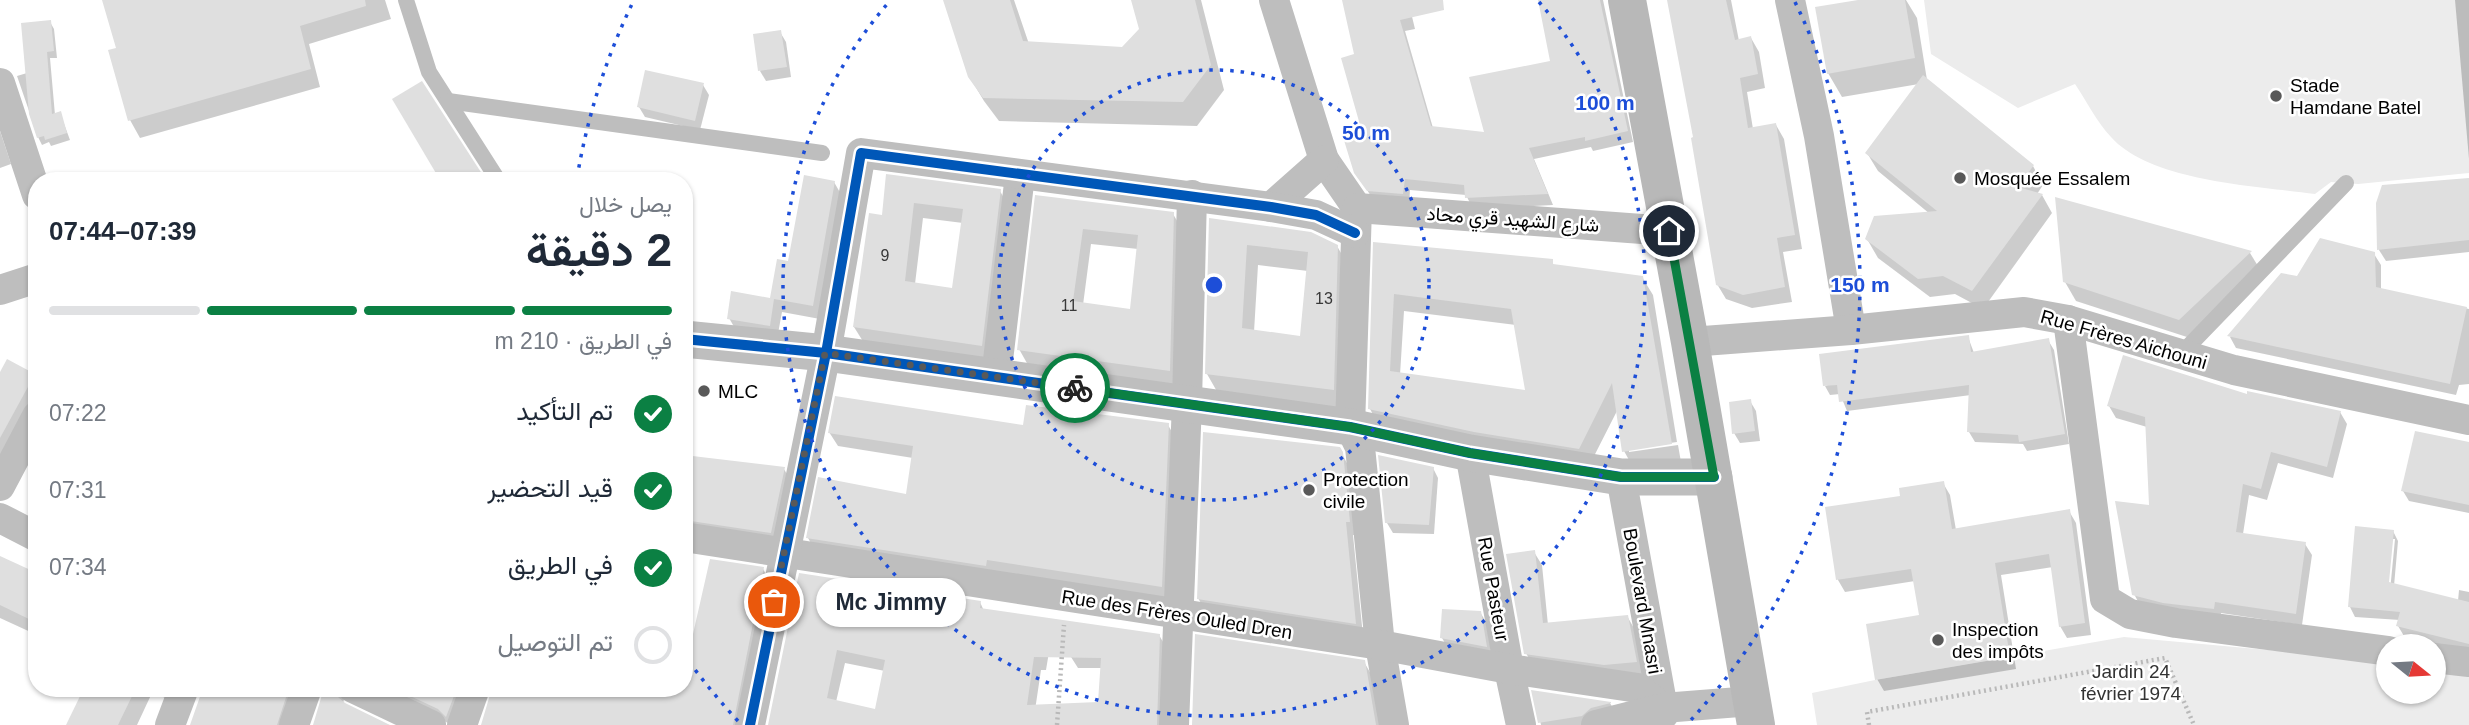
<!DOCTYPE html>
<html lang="ar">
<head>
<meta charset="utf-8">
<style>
  body { margin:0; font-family:Helvetica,Vazirmatn,sans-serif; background:#f2f2f3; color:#1f2937; direction:rtl; height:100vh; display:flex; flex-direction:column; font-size:26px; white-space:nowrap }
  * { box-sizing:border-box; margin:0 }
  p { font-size:23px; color:#747a83 }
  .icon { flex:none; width:38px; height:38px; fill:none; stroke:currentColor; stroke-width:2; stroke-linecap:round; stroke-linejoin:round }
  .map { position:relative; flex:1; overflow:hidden; direction:ltr }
  .sheet { position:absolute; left:28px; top:172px; width:665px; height:525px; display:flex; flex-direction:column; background:#fff; border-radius:28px; box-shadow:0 2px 5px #0004; direction:rtl }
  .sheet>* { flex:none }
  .needle { width:46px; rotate:108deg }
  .controls { position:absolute; left:2376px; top:634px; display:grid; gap:14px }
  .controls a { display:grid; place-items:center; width:70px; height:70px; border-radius:50%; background:#fff; box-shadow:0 2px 5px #0004; font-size:35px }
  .pin { position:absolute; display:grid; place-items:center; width:60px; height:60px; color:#fff; margin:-30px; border:4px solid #fff; border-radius:50%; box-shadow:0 2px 7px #0007 }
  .courier { position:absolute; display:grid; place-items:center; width:70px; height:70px; margin:-35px; border:5px solid #0b8043; border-radius:50%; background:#fff; color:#222; box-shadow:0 2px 9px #0007 }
  .bubble { position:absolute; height:49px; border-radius:24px; background:#fff; box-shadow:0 2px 5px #0004; font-size:23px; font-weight:600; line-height:49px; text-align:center; direction:rtl }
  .summary em { font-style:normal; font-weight:600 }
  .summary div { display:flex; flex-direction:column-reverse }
  .summary { display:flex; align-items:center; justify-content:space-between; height:119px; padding:0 21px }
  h1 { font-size:46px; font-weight:600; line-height:52px }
  .bar { display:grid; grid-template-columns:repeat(4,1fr); gap:10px 7px; align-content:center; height:84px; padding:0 21px }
  .bar i { height:9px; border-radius:5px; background:#e0e1e3 }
  .bar .active { background:#0b8043 }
  .bar p { grid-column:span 4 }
  ol { padding:0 21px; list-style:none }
  li { display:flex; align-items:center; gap:21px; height:77px }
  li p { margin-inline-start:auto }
  li .icon { padding:7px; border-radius:50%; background:#0b8043; color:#fff; stroke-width:4 }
  li:last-child { color:#747a83 }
  li i { width:38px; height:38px; border:4px solid #e0e1e3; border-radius:50% }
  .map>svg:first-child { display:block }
</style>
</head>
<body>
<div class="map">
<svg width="2469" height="725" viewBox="0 0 2469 725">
  <rect width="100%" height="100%" fill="#fff"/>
  <g fill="#ececec">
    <path d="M1924,0H2469V173L2358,184L2331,182L2315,194C2258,186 2151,182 2111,137C2097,122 2087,102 2075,84L2018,108L1931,54Z"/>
    <path d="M2124,637L2357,658L2389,663V691H2434V671L2469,677V725H1817L1812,693L1875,680Z"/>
  </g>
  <g fill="#0003" fill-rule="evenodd">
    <path d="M103,0H385L391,19L309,44L320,87L140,138L130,120L118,49Z"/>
    <path d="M944,0H1014L1029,44L1123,49L1141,30L1133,0H1201L1224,90L1197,126L999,121L984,101L969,76Z"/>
    <path d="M1344,0H1408L1415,29L1405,31L1433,128L1486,134L1552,62L1549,0H1603L1633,142L1593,151L1591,147L1534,159L1553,205L1473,209L1466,195L1410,190L1409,205L1375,202L1363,184L1364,133L1356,55Z"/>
    <path d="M1669,0H1731L1739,41L1751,38L1759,52L1765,88L1747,92L1753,129L1776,125L1784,139L1802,249L1783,252L1792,302L1752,308L1726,299L1717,284L1680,53Z"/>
    <path d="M1868,0H1906L1917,18L1927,80L2033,166L2043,185L2037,194L2042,195L2052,213L1983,309L1955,294L1930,297L1878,258L1867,239L1930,214L1878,171L1867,153L1919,84L1842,97L1828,73Z"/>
    <path d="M2455,0H2469V159Z"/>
    <path d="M50,22L54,29L57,58H50L55,115L60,113L70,140L51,146L49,142L42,145L38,137L17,76L27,73Z"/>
    <path d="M780,32L786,42L791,77L766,81L760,71Z"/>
    <path d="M703,85L709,95L700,130L645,117L639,107Z"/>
    <path d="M0,131L11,164L0,168Z"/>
    <path d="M887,176L1000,191L1009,207L990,361L864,343L854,327L883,217ZM923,218L963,223L954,289L915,284Z"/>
    <path d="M834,182L842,196L820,319L782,312L777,339L737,332L729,318L772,300Z"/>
    <path d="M1037,197L1173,214L1182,229L1178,386L1028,365L1019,349ZM1091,244L1138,249L1131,311L1083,305Z"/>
    <path d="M2469,198V252L2386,261L2379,250L2378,203Z"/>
    <path d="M2057,199L2250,253L2261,271L2190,338L2076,301L2065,282Z"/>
    <path d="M1211,220L1337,246L1349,267L1345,410L1219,395L1207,374ZM1258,265L1308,271L1301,338L1254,332Z"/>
    <path d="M1375,244L1552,261L1554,266L1642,277L1653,295L1677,442L1629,449V452L1678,445L1681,462L1634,469L1624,451L1618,409L1589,466L1380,427L1370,409ZM1404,311L1516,325L1527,392L1400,375Z"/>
    <path d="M2374,254L2381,265V290L2469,309V384L2459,385L2456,395L2236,348L2230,337L2297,278Z"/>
    <path d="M1968,337L1974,353L2048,340L2054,350L2069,444L2027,451L2023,444L1975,442L1969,432L1971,395L1847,411L1840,394L1830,395L1825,386Z"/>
    <path d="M0,375H33L37,381V397L0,462Z"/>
    <path d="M684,392L689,400L684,414Z"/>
    <path d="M2248,396L2340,412L2347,424L2333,478L2278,463L2267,500L2249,495L2243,534L2305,544L2312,555L2302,625L2221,613L2220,620L2141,607L2134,594L2151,507L2147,427L2116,418L2109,406Z"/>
    <path d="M1750,401L1756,411L1760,441L1740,443L1734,433Z"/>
    <path d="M1168,425L1176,439L1169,600L816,552L808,538L907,496L913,458L838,446L829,432Z"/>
    <path d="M2469,444V513L2409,501L2403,491Z"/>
    <path d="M1339,448L1349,467L1356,535H1353L1363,636L1206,612L1198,598Z"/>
    <path d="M684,456L784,469L792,483L779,546L684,535Z"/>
    <path d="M1433,468L1438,478L1434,534L1393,533L1387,523Z"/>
    <path d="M1943,483L1950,495L1956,530L2069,511L2076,523L2091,635L2067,638L2060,626L2053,567L2001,575L2016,669L1884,691L1877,679L1921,617L1915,581L1845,592L1838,580L1827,508L1902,497Z"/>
    <path d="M37,491V526L28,512Z"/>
    <path d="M2393,531L2398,541L2394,586L2458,601L2459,590L2469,592V653L2404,636L2398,626L2400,620L2355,617L2350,607ZM2391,539H2395L2390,591H2386Z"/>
    <path d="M1534,552L1542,565L1548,625L1627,616L1635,630L1643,675L1533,666L1526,653Z"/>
    <path d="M0,558L37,575V635L0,618Z"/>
    <path d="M763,569L771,583L742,725H482L494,688H600L651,707L655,688H684L694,636Z"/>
    <path d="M800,575L980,602L984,611L1052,634L1046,670H1041L1034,717L1035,725H770ZM845,663L885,671L877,711L836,702Z"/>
    <path d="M1480,612L1486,622L1492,656L1448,648L1442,638Z"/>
    <path d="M1159,635L1166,647L1163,725H1067L1100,704L1102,668H1078L1071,657Z"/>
    <path d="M1364,662L1371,674L1380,725H1193Z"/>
    <path d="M86,688H147L151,695L137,725H68Z"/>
    <path d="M158,688H182L173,701L163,697Z"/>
    <path d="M203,688H305L289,725H192Z"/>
    <path d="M325,688H351L345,694L343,704L388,725H314Z"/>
    <path d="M374,688H474L448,723Z"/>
    <path d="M1534,692L1610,703L1618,717L1597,725H1541Z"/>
  </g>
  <g fill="#dfdfdf" fill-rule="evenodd">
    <path d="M102,0H365L366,6L300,26L311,69L128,121L108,50L116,48Z"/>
    <path d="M943,0H1010L1023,41L1122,47L1139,29L1131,0H1195L1211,65L1183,102L983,98L968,77Z"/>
    <path d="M1342,0H1443L1444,10L1400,20L1431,126L1484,132L1469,77L1550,61L1538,0H1600L1628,131L1585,141V137L1529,148L1548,194L1465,198L1464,185L1405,179L1403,194L1367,191L1354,173L1343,137L1362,132L1341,58L1354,54Z"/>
    <path d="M1667,0H1726L1735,40L1751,36L1758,74L1740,78L1748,128L1776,123L1795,235L1777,238L1785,287L1743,295L1716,285L1691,138L1693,137Z"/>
    <path d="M1858,0H1905L1915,58L1827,74L1815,7Z"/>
    <path d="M51,20L54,51L47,52L52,114L61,111L67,133L45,140L44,136L37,138L29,114L21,23Z"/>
    <path d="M781,30L787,67L758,71L753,34Z"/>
    <path d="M645,70L704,83L695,121L637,107Z"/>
    <path d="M1923,75L2034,165L2018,187L2043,194L1972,291L1943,276L1918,279L1865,239L1874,216L1937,211L1865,153Z"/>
    <path d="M422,81L486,180H440L392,99Z"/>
    <path d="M886,174L1001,189L982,346L853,327L869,213L882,215ZM914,203L963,209L952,288L905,281Z"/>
    <path d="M804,175L835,181L813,306L774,299L770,326L727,319L731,291L770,298L777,259L788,261Z"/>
    <path d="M2469,178V240L2377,250L2376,203L2382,185Z"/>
    <path d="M1035,195L1174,212L1170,371L1017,350ZM1083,229L1138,235L1130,309L1073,301Z"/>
    <path d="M2055,197L2252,251L2179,320L2063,282Z"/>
    <path d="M1209,218L1311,232L1338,245L1334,390L1205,374ZM1247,245L1308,252L1300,336L1242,328Z"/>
    <path d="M2320,238L2375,252L2376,287L2467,307L2450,384L2227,336L2281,273L2297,276Z"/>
    <path d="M1373,242L1553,259V264L1643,276L1672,444L1622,452L1612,383L1579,449L1474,432L1368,409ZM1394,294L1511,309L1525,390L1390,371Z"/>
    <path d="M1969,335L1971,352L2049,338L2065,434L2019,442L2018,435L1967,432L1969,385L1839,402L1837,385L1823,386L1819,354Z"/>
    <path d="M2123,355L2247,394V391L2341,411L2327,467L2271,452L2261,489L2243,484L2236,532L2306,542L2296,614L2215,602L2214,609L2163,603L2132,595L2115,501L2149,505L2145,417L2107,406Z"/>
    <path d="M7,359L35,374L0,438V372Z"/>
    <path d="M835,396L1023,425L1026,405L1169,423L1162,587L987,560L986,566L806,538L818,477L906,494L913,446L828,433Z"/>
    <path d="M1751,399L1755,431L1732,434L1729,402Z"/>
    <path d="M2415,431L2469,442V505L2401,491Z"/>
    <path d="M1203,432L1340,447L1343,452L1350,522H1346L1356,624L1197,599Z"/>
    <path d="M684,455L785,467L771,533L684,520Z"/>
    <path d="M1378,455L1434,467L1429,525L1385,523Z"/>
    <path d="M1944,481L1952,529L2070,509L2085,623L2059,627L2049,554L1995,563L2010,657L1875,680L1866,624L1919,615L1911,569L1836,580L1825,507L1900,496L1899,488Z"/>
    <path d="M2355,526L2394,530L2389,582L2469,602V644L2396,626L2400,612L2348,607Z"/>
    <path d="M1535,550L1543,623L1628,615L1637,662L1604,665L1524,654L1506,554Z"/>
    <path d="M0,556L37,573V623L0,605Z"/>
    <path d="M710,559L764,567L733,725H481L492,688H684V634H693Z"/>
    <path d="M799,573L981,601L980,608L1160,634L1157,725H768ZM837,650L885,660L875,709L827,698ZM1034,657L1101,658L1098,702L1027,705Z"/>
    <path d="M1442,609L1481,611L1487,647L1440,638Z"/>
    <path d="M1195,634L1365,660L1376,725H1192Z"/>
    <path d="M84,688H136L118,725H66Z"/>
    <path d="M203,688H289L277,725H190Z"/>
    <path d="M324,688H336L338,697L345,703L390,725H313Z"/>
    <path d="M393,688H457L446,717L438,709Z"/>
    <path d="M1531,690L1611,702V703L1591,708L1582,716L1538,723Z"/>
  </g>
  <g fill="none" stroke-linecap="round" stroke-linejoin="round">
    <g stroke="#b9b9b9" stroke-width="4.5" stroke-dasharray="2 3.5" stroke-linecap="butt">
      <path d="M1057,725L1064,625"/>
      <path d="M1869,725L1867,712L2165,658L2194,725"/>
    </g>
    <g stroke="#bebebe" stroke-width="16">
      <path d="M406,0L429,72L498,180"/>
      <path d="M448,101L822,153"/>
      <path d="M2181,354L2346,183"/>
    </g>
    <g stroke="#bebebe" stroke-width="30">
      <path d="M1274,0L1324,160L1357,208"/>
      <path d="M1790,0L1819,136L1851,330"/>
      <path d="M0,83L37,195"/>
      <path d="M1271,207L1324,160"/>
      <path d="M1357,208L1350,427L1360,447L1380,645L1394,725"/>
      <path d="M1357,208L1669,231"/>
      <path d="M0,290L37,278"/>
      <path d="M2068,320L2105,599L2130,614L2176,623L2389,651"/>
      <path d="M1690,342L1851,330L2024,312L2068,320L2234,370L2469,420"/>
      <path d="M996,377L1020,175"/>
      <path d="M1470,453L1509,669L1521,725"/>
      <path d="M1621,477L1664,714"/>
      <path d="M0,486L37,416"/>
      <path d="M0,518L37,537"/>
      <path d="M684,537L1380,645L1509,669L1638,688L1663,708"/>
      <path d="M2434,658L2469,662"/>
      <path d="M353,688L431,725"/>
      <path d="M170,725L184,688"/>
      <path d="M294,725L307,688"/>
      <path d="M462,725L475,688"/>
      <path d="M750,725L826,353L861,153L1271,207L1316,215L1355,233"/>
      <path d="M1174,725L1187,403L1192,195"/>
      <path d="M1596,725L1663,708L1752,701"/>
    </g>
    <path stroke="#bebebe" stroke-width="37" d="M684,339L826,353L1350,427L1470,453L1621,477H1714"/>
    <path stroke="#b8b8b8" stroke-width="38" d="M1627,0L1690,342L1756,725"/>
    <defs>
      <g id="cycleway">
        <path d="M684,339L826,353L1350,427L1470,453L1621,477H1714"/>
        <path d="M750,725L826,353L861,153L1271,207L1316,215L1355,233"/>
      </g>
    </defs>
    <use href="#cycleway" stroke="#fff" stroke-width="15"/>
    <use href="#cycleway" stroke="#0057b8" stroke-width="10"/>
  </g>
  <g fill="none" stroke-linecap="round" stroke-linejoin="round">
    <path stroke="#595959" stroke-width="7" stroke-dasharray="0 12.6" d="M774,602L825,353L1075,388"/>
    <path stroke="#0b8043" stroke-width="9" d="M1075,388L1350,427L1470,453L1621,477H1714L1669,231"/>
  </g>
  <g fill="none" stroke="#1d4ed8" stroke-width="3.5" stroke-dasharray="3.5 7">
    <circle cx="1214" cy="285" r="215"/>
    <path d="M1539 2A431 431 0 1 1 889 2"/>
    <path d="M738 721A646 646 0 0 1 685 656M577 178A646 646 0 0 1 633 2M1795 2A646 646 0 0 1 1690 721"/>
  </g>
  <g fill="#595959" stroke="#fff" stroke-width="2.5">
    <circle cx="2276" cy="96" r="7"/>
    <circle cx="1960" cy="178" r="7"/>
    <circle cx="704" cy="391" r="7"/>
    <circle cx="1309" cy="490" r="7"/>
    <circle cx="1938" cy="640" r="7"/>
  </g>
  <g text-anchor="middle" stroke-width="5" stroke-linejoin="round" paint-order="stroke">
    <g font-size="16" fill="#383838">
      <text x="885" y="261">9</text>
      <text x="1324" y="304">13</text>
      <text x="1069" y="311">11</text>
    </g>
    <g font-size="19" fill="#000" stroke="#fff" text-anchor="start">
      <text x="2290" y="92">Stade<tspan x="2290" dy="22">Hamdane Batel</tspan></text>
      <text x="1974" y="185">Mosquée Essalem</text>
      <text x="718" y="398">MLC</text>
      <text x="1323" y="486">Protection<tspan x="1323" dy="22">civile</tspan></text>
      <text x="1952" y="636">Inspection<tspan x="1952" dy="22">des impôts</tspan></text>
    </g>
    <g font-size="19" fill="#000" stroke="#fff">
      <text transform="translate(1513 219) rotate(4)" y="7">شارع الشهيد قري محاد</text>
      <text transform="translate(2124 339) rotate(16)" y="7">Rue Frères Aichouni</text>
      <text transform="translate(1494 589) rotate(80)" y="7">Rue Pasteur</text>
      <text transform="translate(1643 601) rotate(80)" y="7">Boulevard Mnasri</text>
      <text transform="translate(1177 614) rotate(9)" y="7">Rue des Frères Ouled Dren</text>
    </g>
    <g font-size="19" fill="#333" stroke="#fff">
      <text x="2131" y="678">Jardin 24<tspan x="2131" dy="22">février 1974</tspan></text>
    </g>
  </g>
  <circle cx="1214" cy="285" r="10" fill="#1d4ed8" stroke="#fff" stroke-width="3.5"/>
  <g font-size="21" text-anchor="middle" font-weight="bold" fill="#1d4ed8" stroke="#fff" stroke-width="5" stroke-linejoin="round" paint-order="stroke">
    <text x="1605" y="110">100 m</text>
    <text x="1366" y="140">50 m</text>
    <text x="1860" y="292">150 m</text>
  </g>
</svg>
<div class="controls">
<a><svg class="needle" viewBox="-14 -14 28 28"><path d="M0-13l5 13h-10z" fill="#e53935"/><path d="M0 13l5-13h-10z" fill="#747a83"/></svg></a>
</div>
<div class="pin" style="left:774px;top:602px;background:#ea580c"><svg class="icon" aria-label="bag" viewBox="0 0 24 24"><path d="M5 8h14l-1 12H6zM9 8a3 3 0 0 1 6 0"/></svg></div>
<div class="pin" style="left:1669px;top:231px;background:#1f2937"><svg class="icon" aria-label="home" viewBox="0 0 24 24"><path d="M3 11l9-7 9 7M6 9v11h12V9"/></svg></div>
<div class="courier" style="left:1075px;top:388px"><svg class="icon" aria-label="bike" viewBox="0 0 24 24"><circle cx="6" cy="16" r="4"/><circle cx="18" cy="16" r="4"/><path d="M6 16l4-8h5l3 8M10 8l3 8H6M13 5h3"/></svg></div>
<div class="bubble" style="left:816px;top:578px;width:150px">Mc Jimmy</div>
<section class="sheet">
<div class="summary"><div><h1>2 دقيقة</h1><p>يصل خلال</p></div><em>07:39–07:44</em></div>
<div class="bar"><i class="active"></i><i class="active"></i><i class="active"></i><i></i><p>في الطريق · 210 m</p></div>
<ol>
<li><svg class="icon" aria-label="check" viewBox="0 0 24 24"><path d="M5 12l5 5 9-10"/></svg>تم التأكيد<p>07:22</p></li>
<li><svg class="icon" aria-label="check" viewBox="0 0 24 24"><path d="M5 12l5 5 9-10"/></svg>قيد التحضير<p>07:31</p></li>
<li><svg class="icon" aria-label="check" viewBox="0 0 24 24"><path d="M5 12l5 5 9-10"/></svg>في الطريق<p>07:34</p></li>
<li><i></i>تم التوصيل</li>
</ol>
</section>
</div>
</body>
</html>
